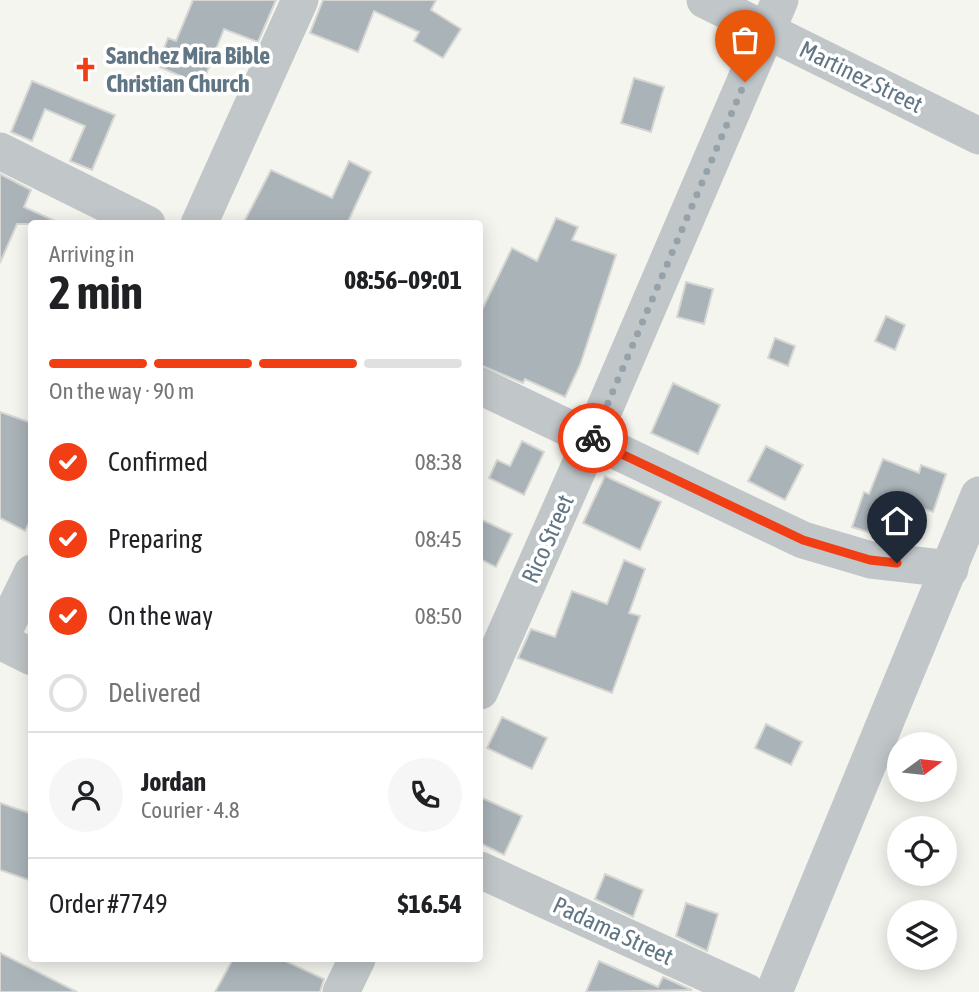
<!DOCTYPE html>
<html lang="en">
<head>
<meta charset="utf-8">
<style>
  body { margin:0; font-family:"Asap Condensed",sans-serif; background:#f6f6f6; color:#202124; height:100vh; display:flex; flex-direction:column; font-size:26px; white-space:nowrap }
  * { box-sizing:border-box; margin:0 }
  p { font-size:23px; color:#757577 }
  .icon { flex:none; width:38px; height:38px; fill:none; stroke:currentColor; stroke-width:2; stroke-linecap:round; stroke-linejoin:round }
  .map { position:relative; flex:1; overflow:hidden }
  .sheet { position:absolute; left:28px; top:220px; width:455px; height:742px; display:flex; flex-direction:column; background:#fff; border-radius:7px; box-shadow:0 4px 18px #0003 }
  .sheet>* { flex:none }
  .needle { width:46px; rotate:75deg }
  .controls { position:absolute; left:887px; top:732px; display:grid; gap:14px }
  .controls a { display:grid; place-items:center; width:70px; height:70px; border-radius:50%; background:#fff; box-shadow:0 4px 18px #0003; font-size:35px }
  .pin { position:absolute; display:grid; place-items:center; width:60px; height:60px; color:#fff; margin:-72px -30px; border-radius:50% 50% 50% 0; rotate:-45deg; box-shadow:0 0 7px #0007 }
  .pin .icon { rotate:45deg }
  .courier { position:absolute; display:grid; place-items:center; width:70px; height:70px; margin:-35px; border:5px solid #f13e14; border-radius:50%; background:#fff; color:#222; box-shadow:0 2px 9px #0007 }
  .head em { font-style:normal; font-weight:700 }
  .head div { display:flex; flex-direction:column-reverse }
  .head { display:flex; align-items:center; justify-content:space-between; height:119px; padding:0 21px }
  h1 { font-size:46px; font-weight:700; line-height:52px }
  .bar { display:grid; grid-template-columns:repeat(4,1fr); gap:10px 7px; align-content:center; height:84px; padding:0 21px }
  .bar i { height:9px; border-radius:5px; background:#e0e0e0 }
  .bar .current { background:#f13e14 }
  .bar p { grid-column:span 4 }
  .line { display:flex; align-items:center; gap:18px; padding:0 21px; border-top:2px solid #e0e0e0 }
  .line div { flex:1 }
  .round { display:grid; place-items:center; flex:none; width:74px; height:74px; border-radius:37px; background:#f6f6f6 }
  ol { padding:0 21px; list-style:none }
  li { display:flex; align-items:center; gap:21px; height:77px }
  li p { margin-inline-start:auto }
  li .icon { padding:7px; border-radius:50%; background:#f13e14; color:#fff; stroke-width:4 }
  li:last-child { color:#757577 }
  li i { width:38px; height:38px; border:4px solid #e0e0e0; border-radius:50% }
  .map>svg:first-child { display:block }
</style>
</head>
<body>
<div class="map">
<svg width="979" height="992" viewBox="0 0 979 992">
  <rect width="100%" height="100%" fill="#f5f5f0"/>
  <g fill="#aab3b8" stroke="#d6d6d3" stroke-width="2">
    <path d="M193,0H276L258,42L224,29L202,85L157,66L168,38L176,41Z"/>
    <path d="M323,0H436L431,10L461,29L443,58L414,41L419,32L374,11L358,52L310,33Z"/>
    <path d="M634,78L664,87L651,132L621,123Z"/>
    <path d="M32,81L115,115L92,170L70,161L85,126L45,109L32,141L11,132Z"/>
    <path d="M349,161L371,172L347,224H243L271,170L332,198Z"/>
    <path d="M0,174L31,190L24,207L62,224H17L0,263Z"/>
    <path d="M556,218L578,227L572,240L616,255L580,365L565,397L525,379L523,383L480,365V314L512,248L537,261Z"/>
    <path d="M686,282L713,289L704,324L677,317Z"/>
    <path d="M886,316L905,325L895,350L875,341Z"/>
    <path d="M775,338L795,346L788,366L768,358Z"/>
    <path d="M673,383L720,405L698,454L651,433Z"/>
    <path d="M0,412L32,423V517L25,531L0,518Z"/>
    <path d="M522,441L544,452L524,495L489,478L497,460L510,466Z"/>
    <path d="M766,446L803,465L785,500L748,481Z"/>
    <path d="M883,459L919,473L921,465L946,474L933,512L911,504L899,542L852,527L864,492L869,494Z"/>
    <path d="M605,476L661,502L640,550L583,523Z"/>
    <path d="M480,519L512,534L496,567L480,559Z"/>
    <path d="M624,560L645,569L629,613L640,616L612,693L518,658L531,629L555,637L572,591L607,604Z"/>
    <path d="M502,717L547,738L532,769L487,748Z"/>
    <path d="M766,724L802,742L791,765L755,748Z"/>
    <path d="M480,797L522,816L504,855L480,843Z"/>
    <path d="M0,803L32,814V881L0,870Z"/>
    <path d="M605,874L643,890L633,917L595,899Z"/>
    <path d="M686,903L718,914L707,951L676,936Z"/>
    <path d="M0,953L77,992H0Z"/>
    <path d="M233,959H281L324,979L320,992H215Z"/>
    <path d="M599,961L658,987L663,977L692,990L586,992Z"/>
  </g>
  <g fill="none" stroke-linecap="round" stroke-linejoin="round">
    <g stroke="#c1c6c9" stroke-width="37">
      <path d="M705,0L979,136"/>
      <path d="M0,151L147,224"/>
      <path d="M199,224L300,0"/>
      <path d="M480,386L803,540L871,560L950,569"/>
      <path d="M0,639L32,573"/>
      <path d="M0,641L32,657"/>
      <path d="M480,691L591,440L780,0"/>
      <path d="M480,870L747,992"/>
      <path d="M341,992L357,959"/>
      <path d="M774,992L979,495"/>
    </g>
  </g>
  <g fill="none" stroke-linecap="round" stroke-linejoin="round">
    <path stroke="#95a2aa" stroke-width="7" stroke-dasharray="0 12.6" d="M593,438L745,82"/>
    <path stroke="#f13e14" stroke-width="9" d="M593,438L592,440L803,540L870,560L897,563"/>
  </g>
  <defs>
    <symbol id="church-bare" viewBox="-9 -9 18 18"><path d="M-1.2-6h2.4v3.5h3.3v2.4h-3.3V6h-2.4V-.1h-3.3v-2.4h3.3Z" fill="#f13e14" stroke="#fff" stroke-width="2.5" paint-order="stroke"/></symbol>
  </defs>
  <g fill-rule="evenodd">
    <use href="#church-bare" x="68" y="52" width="35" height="35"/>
  </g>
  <g text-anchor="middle" stroke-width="7" stroke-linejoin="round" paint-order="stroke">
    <g font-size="24" font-weight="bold" fill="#617684" stroke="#fff" text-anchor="start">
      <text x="106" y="64">Sanchez Mira Bible<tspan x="106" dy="28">Christian Church</tspan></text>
    </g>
    <g font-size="24" fill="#617684" stroke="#fff">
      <text transform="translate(861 77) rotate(26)" y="8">Martinez Street</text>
      <text transform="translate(548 539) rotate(-66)" y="8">Rico Street</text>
      <text transform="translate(613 931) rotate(25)" y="8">Padama Street</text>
    </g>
  </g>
</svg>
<div class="controls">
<a><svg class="needle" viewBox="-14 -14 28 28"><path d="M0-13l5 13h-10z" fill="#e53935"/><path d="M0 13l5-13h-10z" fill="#757577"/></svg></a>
<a><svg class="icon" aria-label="locate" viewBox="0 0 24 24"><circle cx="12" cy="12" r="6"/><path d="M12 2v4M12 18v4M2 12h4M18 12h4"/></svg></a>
<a><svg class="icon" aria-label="layers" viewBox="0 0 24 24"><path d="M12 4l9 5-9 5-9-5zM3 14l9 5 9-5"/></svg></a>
</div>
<div class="pin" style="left:745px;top:82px;background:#ea580c"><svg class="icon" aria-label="bag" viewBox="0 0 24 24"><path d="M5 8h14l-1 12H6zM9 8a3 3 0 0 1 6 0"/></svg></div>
<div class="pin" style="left:897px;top:563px;background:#1f2937"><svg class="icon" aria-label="home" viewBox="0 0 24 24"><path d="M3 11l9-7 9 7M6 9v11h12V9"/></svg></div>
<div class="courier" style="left:593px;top:438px"><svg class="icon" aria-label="bike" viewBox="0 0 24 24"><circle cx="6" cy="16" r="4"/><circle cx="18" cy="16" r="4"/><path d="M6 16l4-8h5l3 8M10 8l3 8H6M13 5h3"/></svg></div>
<section class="sheet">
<div class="head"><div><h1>2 min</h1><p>Arriving in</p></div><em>08:56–09:01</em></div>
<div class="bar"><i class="current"></i><i class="current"></i><i class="current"></i><i></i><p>On the way · 90 m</p></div>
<ol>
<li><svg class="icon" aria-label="check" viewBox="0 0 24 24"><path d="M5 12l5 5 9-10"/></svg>Confirmed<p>08:38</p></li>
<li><svg class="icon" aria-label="check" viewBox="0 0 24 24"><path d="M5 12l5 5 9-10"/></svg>Preparing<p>08:45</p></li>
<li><svg class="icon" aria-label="check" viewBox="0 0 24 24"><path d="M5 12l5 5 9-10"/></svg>On the way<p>08:50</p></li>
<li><i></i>Delivered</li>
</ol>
<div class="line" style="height:126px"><a class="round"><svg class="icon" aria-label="person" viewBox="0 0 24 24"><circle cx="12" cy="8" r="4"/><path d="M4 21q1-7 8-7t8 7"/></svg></a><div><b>Jordan</b><p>Courier · 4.8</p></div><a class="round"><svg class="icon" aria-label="phone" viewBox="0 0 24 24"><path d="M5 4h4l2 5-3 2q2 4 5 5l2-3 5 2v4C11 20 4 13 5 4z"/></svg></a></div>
<div class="line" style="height:91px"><div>Order #7749</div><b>$16.54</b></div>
</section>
</div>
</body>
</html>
